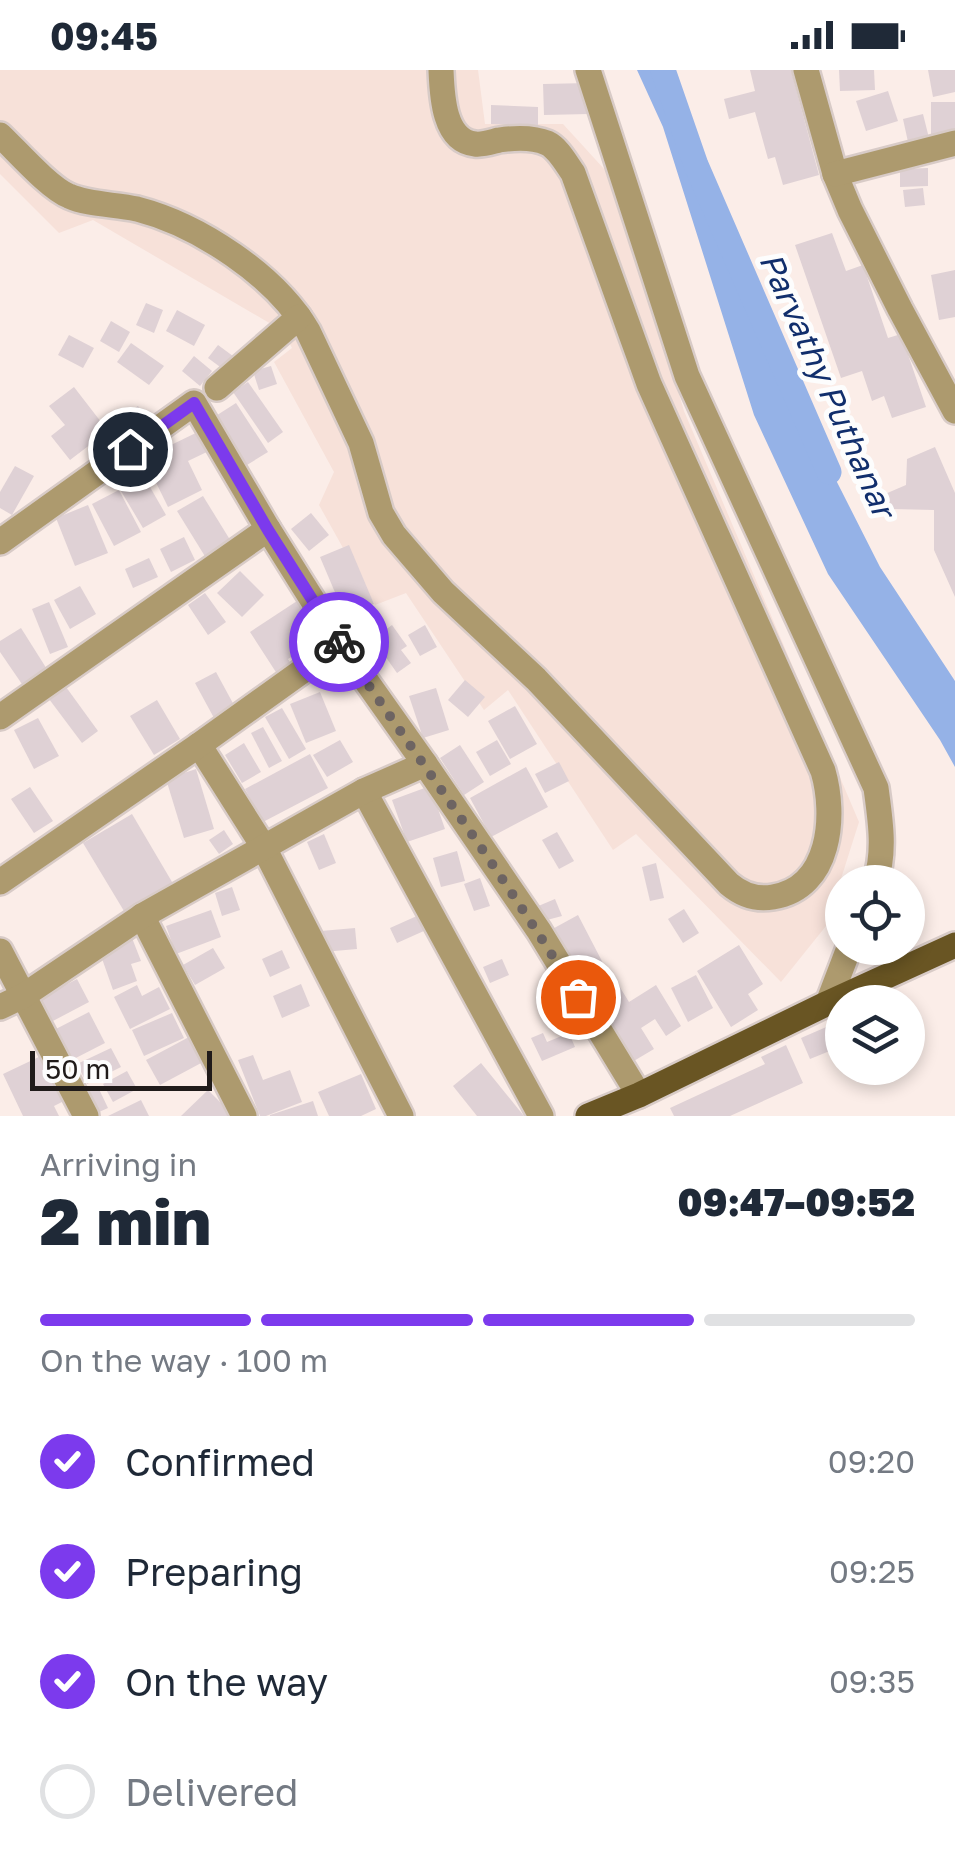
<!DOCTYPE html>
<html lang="en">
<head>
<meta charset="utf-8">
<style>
  body { margin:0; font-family:"Golos Text",sans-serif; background:#f6f6f7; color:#1f2937; height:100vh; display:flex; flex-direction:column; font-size:38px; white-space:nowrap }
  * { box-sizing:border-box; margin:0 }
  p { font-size:32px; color:#747a83 }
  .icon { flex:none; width:55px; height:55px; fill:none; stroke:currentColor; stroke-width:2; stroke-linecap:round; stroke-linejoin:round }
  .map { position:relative; height:1046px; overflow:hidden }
  .side { display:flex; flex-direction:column; background:#fff; flex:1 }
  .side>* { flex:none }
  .buttons { position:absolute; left:825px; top:795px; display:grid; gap:20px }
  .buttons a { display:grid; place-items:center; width:100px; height:100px; border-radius:50%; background:#fff; box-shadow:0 5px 15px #0003; font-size:50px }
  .scale { position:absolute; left:30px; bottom:25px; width:182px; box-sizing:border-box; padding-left:10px; border:5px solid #201b1a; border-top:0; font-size:28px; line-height:35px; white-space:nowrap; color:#201b1a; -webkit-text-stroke:8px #fdfdfd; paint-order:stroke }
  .pin { position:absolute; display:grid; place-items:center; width:85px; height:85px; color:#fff; margin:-42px; border:5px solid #fff; border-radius:50%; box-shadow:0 2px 10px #0007 }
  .courier { position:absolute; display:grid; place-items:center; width:100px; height:100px; margin:-50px; border:8px solid #7c3aed; border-radius:50%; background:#fff; color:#222; box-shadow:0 2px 12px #0007 }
  .head em { font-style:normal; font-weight:800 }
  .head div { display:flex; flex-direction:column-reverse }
  .head { display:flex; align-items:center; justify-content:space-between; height:170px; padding:0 40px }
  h1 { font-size:65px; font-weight:800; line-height:75px }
  .bar { display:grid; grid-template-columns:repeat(4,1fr); gap:15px 10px; align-content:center; height:120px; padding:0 40px }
  .bar i { height:12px; border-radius:8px; background:#e0e1e3 }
  .bar .current { background:#7c3aed }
  .bar p { grid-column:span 4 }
  ol { padding:0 40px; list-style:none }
  li { display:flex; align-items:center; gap:30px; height:110px }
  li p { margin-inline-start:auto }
  li .icon { padding:10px; border-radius:50%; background:#7c3aed; color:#fff; stroke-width:4 }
  li:last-child { color:#747a83 }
  li i { width:55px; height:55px; border:5px solid #e0e1e3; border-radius:50% }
  .status { display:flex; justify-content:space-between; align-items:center; height:70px; padding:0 50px; background:#fff; direction:ltr }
  .status svg { height:28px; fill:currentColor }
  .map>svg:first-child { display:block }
</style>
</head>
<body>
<div class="status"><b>09:45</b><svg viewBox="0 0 49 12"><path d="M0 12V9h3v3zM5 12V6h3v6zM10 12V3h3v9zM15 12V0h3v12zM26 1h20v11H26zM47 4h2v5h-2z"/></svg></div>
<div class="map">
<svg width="955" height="1046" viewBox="0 0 955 1046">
  <rect width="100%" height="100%" fill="#fbede8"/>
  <path fill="#f7e1d9" d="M0,0H478L485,54H563L616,112L684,341L859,752L826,856L781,912L636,764L613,780L508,620L484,640L406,523L375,535L319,435L334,402L274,292L292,278L283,261L93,150L59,163L0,104Z"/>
  <path fill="#95b2e7" d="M637,0H657L763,266L880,497L955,611V697L940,670L828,504L754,345L663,57Z"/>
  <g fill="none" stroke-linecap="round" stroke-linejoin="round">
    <path stroke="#95b2e7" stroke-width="25" d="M663,0L696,95L829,402"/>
  </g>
  <g fill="#dfd1d5">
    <path d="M750,0H791L819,105L783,115L775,87L768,89L755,42L729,49L724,29L755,21Z"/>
    <path d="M839,0H874L875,20L840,21Z"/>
    <path d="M928,0H955V22L933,27Z"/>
    <path d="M588,13L589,44L544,45L543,14Z"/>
    <path d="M888,21L898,51L866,61L856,31Z"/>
    <rect x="931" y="32" width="24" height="32"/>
    <path d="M491,35L538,37V56L491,54Z"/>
    <path d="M923,44L929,68L908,72L903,49Z"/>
    <path d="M928,98V116L900,117V99Z"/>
    <path d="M923,118L925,135L905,137L903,120Z"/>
    <path d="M832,163L846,201L863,195L888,268L901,264L926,337L892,348L884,326L872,331L862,301L841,308L795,175Z"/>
    <path d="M955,200V247L939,250L931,205Z"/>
    <path d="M146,233L163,240L154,263L136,255Z"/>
    <path d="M177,240L205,255L194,276L166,261Z"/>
    <path d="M111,251L130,262L119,282L100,271Z"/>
    <path d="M69,265L94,278L83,298L58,285Z"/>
    <path d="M131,273L164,296L149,315L117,292Z"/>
    <path d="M218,275L241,292L231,305L208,288Z"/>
    <path d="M194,286L212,301L200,316L182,301Z"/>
    <path d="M271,296L277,314L259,320L253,301Z"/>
    <path d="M248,312L283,362L268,373L233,322Z"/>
    <path d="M74,317L108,361L70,390L51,366L65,355L49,336Z"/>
    <path d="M236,333L268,382L242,398L211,349Z"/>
    <path d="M138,336L149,352L134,363L123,346Z"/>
    <path d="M202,360L211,380L188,391L202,420L168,437L144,388Z"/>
    <path d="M935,377L955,423V527L934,480V440L892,439L885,424L906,415L907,389Z"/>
    <path d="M15,396L34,406L12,445L0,438V422Z"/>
    <path d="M142,403L166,445L143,458L118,416Z"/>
    <path d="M119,420L141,462L114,476L92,434Z"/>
    <path d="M203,426L232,473L206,488L177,441Z"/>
    <path d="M88,435L108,483L75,496L56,448Z"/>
    <path d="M311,443L329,465L309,481L291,459Z"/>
    <path d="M184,467L195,490L171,502L160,479Z"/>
    <path d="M349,475L374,534L345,546L320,487Z"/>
    <path d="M149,488L158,507L133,518L125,499Z"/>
    <path d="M240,501L264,525L242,547L217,523Z"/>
    <path d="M80,516L96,544L70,559L54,530Z"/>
    <path d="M205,523L226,552L208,565L188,535Z"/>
    <path d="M297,531L321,568L288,589L297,604L283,613L250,562Z"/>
    <path d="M49,532L68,577L50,584L32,539Z"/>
    <path d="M392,555L407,576L401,580L411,593L397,603L373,569Z"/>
    <path d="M425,555L437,577L420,586L408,565Z"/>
    <path d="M21,558L50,604L26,620L0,582V571Z"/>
    <path d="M216,602L235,637L214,648L195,613Z"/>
    <path d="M465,610L485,627L468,647L448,630Z"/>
    <path d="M66,617L98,661L82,673L49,629Z"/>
    <path d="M436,618L449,660L423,668L409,626Z"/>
    <path d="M320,622L336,661L306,673L290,634Z"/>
    <path d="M157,630L180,669L154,685L130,646Z"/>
    <path d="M515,636L537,674L510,689L488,651Z"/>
    <path d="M282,638L306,679L289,689L265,647Z"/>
    <path d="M38,648L59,686L34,699L14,660Z"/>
    <path d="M263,657L282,691L269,698L251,663Z"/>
    <path d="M340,670L353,692L327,707L313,685Z"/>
    <path d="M497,670L511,694L490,706L476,682Z"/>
    <path d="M244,673L261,702L242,713L225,685Z"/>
    <path d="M460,675L484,712L464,725L440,688Z"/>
    <path d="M310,684L328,718L263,752L245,719Z"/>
    <path d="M559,692L569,711L545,723L535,704Z"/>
    <path d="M526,697L548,737L491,767L470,728Z"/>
    <path d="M196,699L214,759L184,768L166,709Z"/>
    <path d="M430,716L445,759L407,772L392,730Z"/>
    <path d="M30,717L53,751L34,763L11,729Z"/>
    <path d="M132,744L175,817L127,846L83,773Z"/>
    <path d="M224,760L233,774L219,784L209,770Z"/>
    <path d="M557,762L574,791L559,799L542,770Z"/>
    <path d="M324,764L336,793L319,800L307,772Z"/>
    <path d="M457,781L465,811L441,817L433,788Z"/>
    <path d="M656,793L664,828L650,831L642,797Z"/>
    <path d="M480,808L490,836L474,841L464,814Z"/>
    <path d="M232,817L240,840L222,846L215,823Z"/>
    <path d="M555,829L562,846L547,850L536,837Z"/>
    <path d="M684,839L699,863L683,873L668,849Z"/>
    <path d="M211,840L221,867L176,884L166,856Z"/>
    <path d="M428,841L435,856L397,873L390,858Z"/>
    <path d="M578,845L605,897L594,903L600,913L579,924L547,862Z"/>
    <path d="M355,858L357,879L323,882L321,861Z"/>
    <path d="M132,868L141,891L131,894L137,911L113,920L99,880Z"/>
    <path d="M739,875L763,914L748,924L758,940L731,957L697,901Z"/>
    <path d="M213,878L225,898L195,915L183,895Z"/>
    <path d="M282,880L290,898L270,907L262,889Z"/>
    <path d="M502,889L509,905L490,913L483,897Z"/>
    <path d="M696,905L713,938L688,952L671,918Z"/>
    <path d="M613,906L629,932L656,915L681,956L666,966L655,949L641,958L654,979L627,995L584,924Z"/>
    <path d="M77,909L89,932L51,952L39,929Z"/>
    <path d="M301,914L310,936L282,948L273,926Z"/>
    <path d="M137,915L142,926L159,917L170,939L130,959L114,927Z"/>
    <path d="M572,921L586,959L574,964L560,926Z"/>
    <path d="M89,942L105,973L68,992L52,961Z"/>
    <path d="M172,943L184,968L144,986L132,960Z"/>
    <path d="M840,951L842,976L810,989L801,968Z"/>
    <path d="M543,963L547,972L569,963L575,977L542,991L531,968Z"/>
    <path d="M189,967L203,992L160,1015L146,990Z"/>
    <path d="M786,975L803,1013L730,1046H674L670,1038L765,994L761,987Z"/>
    <path d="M111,978L121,997L87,1014L77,994Z"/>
    <path d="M43,985L64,1031L54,1036L59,1046H23L3,1004Z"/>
    <path d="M253,985L263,1010L290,1000L302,1032L266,1046H260L238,990Z"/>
    <path d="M481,993L524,1046H477L453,1016Z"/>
    <path d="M127,1001L137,1019L113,1032L103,1014Z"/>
    <path d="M361,1004L376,1039L361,1046H329L318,1022Z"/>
    <path d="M98,1017L108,1038L90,1046L80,1025Z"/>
    <path d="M208,1020L234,1046H181Z"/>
    <path d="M141,1030L149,1046H108Z"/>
    <path d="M313,1031L318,1046H270V1045Z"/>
  </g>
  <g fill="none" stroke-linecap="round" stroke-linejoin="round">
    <defs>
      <g id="minor">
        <path d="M588,0L687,306L876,718C880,748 886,783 875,812"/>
        <path d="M806,0L835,104L850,140L900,239L955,341"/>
        <path d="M0,65C17,81 49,118 69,126C89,135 115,134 137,139C199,155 275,205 308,261L361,373L381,443L394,465L443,522L536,609L729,814C742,825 756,830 773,827C831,818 836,745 823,701L649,314L573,103C566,93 558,78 547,73C533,67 513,68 499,70C491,72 483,75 475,74C443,71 442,23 441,0"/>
        <path d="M835,104L955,73"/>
        <path d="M217,318L299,247"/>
        <path d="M0,472L194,333L268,459L340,574L425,694L539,861L639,1025"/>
        <path d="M0,647L268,459"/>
        <path d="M199,675L263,776L401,1046"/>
        <path d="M364,721L541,1046"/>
        <path d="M0,812L199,675L340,574"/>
        <path d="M142,846L244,1046"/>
        <path d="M0,881L86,1046"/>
        <path d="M828,933L849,878"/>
        <path d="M0,937L23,926L142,846L364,721L425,694"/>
      </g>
      <path id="major" d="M588,1046L639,1025L828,933L955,875"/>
    </defs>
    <use href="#minor" stroke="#d8cbc7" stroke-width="30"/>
    <use href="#major" stroke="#d8cbc7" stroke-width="30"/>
    <use href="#minor" stroke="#ad9a6e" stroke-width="25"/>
    <use href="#major" stroke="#695523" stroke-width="25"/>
  </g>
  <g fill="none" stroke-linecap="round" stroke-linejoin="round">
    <path stroke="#6d6462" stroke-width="10" stroke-dasharray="0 18" d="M339,572C419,690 504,805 578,927"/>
    <path stroke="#7c3aed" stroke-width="12" d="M130,379L194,333L268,460L339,572"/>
  </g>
  <g text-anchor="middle" stroke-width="10" stroke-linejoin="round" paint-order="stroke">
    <g font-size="32" font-style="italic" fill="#112e6c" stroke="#fdfdfd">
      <text transform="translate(827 315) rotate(66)" y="11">Parvathy Puthanar</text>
    </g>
  </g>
</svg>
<div class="buttons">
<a><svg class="icon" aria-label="locate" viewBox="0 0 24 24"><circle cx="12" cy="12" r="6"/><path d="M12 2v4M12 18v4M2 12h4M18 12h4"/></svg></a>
<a><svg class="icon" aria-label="layers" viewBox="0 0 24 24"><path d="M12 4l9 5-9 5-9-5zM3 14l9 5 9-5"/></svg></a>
</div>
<div class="scale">50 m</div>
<div class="pin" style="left:578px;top:927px;background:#ea580c"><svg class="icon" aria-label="bag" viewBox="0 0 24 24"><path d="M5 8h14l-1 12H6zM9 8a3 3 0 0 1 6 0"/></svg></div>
<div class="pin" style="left:130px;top:379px;background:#1f2937"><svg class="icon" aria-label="home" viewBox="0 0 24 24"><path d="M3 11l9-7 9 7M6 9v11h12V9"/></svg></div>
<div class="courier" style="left:339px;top:572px"><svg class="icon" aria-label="bike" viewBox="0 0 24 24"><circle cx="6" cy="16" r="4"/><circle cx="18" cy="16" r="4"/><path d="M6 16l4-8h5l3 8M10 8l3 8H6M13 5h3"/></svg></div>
</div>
<section class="side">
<div class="head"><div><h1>2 min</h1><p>Arriving in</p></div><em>09:47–09:52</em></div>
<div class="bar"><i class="current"></i><i class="current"></i><i class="current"></i><i></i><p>On the way · 100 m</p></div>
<ol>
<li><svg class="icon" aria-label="check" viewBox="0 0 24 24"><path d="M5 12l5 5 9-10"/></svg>Confirmed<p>09:20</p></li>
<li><svg class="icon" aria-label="check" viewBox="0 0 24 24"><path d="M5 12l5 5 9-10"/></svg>Preparing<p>09:25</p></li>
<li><svg class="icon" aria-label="check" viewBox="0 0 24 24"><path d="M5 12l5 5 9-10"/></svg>On the way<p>09:35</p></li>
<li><i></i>Delivered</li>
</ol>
</section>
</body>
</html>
